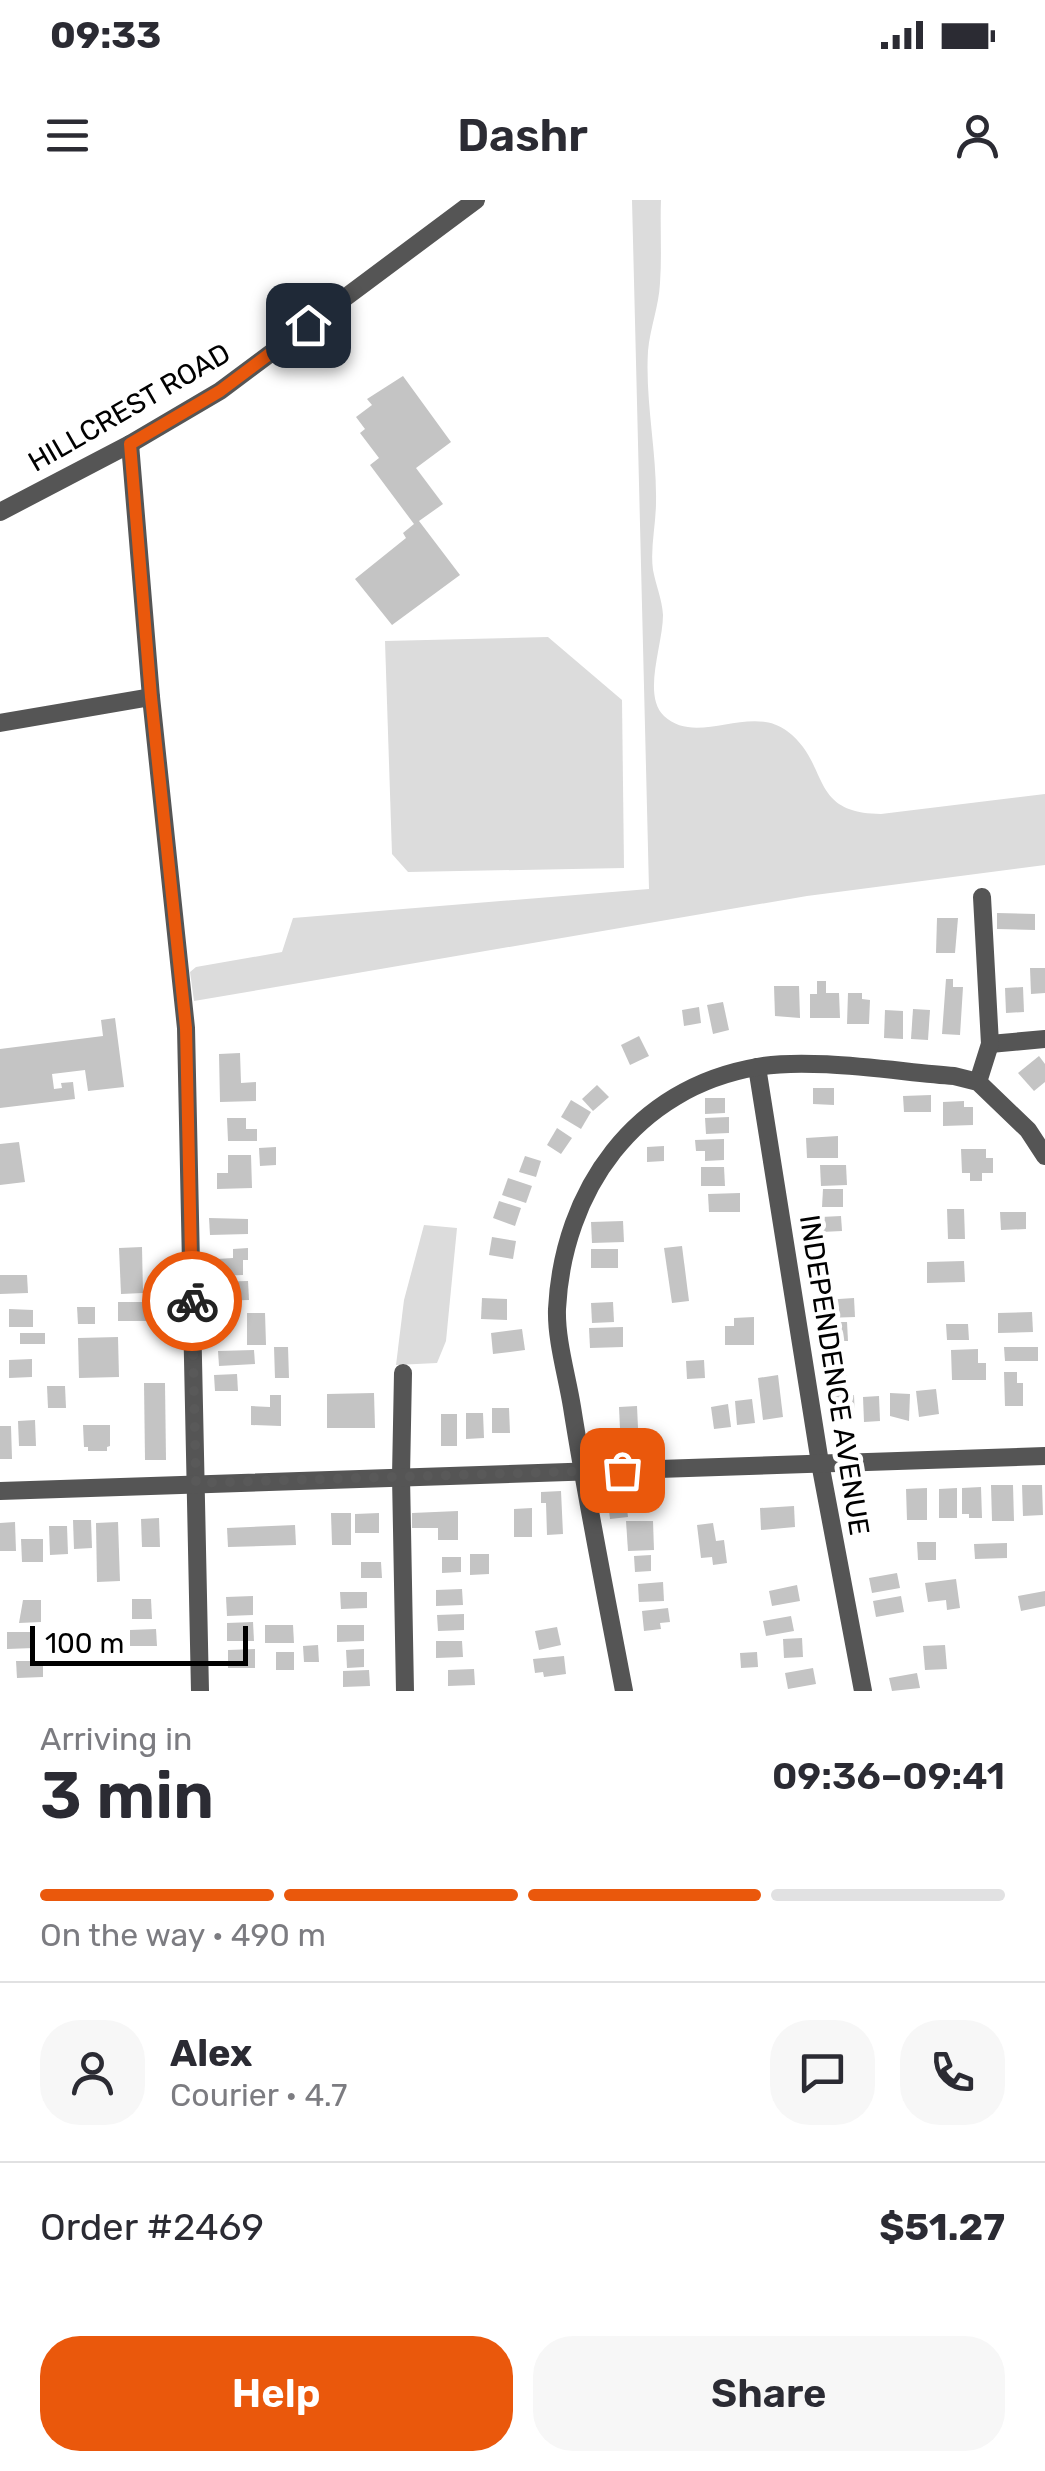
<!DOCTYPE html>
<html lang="en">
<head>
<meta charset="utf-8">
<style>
  body { margin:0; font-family:Rubik,sans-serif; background:#f7f7f7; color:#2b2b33; height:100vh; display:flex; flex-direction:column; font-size:38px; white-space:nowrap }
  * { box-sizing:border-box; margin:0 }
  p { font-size:32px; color:#7c7c81 }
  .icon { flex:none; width:55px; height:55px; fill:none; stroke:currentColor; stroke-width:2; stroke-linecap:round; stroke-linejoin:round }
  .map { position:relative; height:1491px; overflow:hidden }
  .drawer { display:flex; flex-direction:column; background:#fff; flex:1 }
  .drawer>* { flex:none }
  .scale { position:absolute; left:30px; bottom:25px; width:218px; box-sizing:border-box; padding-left:10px; border:5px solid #000; border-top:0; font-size:28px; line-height:35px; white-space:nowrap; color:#000; -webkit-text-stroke:8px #fff; paint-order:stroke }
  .pin { position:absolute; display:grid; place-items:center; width:85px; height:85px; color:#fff; margin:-42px; border-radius:20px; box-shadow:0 5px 15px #0006 }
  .courier { position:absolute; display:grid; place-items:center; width:100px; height:100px; margin:-50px; border:8px solid #ea580c; border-radius:50%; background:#fff; color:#222; box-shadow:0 2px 12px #0007 }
  .overview em { font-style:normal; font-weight:600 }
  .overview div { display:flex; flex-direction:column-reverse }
  .overview { display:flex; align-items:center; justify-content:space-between; height:170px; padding:0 40px }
  h1 { font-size:65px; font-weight:600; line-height:75px }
  .bar { display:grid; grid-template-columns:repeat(4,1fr); gap:15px 10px; align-content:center; height:120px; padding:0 40px }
  .bar i { height:12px; border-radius:8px; background:#e1e1e2 }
  .bar .active { background:#ea580c }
  .bar p { grid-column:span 4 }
  .line { display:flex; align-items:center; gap:25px; padding:0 40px; border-top:2px solid #e1e1e2 }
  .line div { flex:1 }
  .round { display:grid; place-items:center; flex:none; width:105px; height:105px; border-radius:40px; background:#f7f7f7 }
  .action { display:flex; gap:20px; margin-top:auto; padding:20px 40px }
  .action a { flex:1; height:115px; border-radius:40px; background:#ea580c; color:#fff; font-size:40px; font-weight:600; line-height:115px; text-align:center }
  .action a+a { background:#f7f7f7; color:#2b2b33 }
  .status { display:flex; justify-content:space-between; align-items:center; height:70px; padding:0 50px; background:#fff; direction:ltr }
  .status svg { height:28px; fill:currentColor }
  header { display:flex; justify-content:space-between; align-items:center; height:130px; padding:0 40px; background:#fff; font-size:45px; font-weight:600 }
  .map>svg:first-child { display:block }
</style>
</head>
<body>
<div class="status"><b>09:33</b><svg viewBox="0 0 49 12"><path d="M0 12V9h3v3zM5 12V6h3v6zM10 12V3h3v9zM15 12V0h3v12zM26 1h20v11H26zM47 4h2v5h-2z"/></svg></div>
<header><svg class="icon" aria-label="menu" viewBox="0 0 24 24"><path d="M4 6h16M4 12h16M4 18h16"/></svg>Dashr<svg class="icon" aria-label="person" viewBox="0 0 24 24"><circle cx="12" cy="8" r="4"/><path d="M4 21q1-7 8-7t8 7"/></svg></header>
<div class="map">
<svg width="1045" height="1491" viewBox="0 0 1045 1491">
  <rect width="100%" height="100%" fill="#fff"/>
  <g fill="#dcdcdc">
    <path d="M632,0H661C660,28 662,56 660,83C659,106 650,128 648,151C645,201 657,252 656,302C656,325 650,348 653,370C656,386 662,399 663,415C663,445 642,495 664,516C697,547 750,503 787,531C831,564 807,613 881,614L1045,594V665L807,696L194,801L190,772L196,767L282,752L293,718L649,689Z"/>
    <path d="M548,437L622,500L624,668L408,672L392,654L385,441Z"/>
    <path d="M424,1025L457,1028L446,1141L437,1163L396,1165L404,1100Z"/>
  </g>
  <g fill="#c4c4c4">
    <path d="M403,176L451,242L416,268L443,304L419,321L460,375L392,425L355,379L406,338L403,333L414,324L370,265L379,258L360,233L365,229L356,217L372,205L367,199Z"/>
    <path d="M997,713L1035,714V730L997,729Z"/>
    <path d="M937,718H958L955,753H936Z"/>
    <path d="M1030,768H1045V793L1031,794Z"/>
    <path d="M946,779H953V787H963L960,835L942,834Z"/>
    <path d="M817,781H826V793H839L840,818H810V794H817Z"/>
    <path d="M774,786H799L800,818L775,816Z"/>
    <path d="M1023,787L1024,812L1006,813L1005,788Z"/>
    <path d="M848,793H862V799L870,800L869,824H847Z"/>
    <path d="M723,802L729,830L713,834L707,805Z"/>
    <path d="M699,807L701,823L684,826L682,810Z"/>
    <path d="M913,809L930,810L928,840L911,839Z"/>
    <path d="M885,810L903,811V839L884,838Z"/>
    <path d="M115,818L124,887L88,891L85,870L52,874L54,889L62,888L61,883L73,882L75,899L0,908V849L103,836L101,820Z"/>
    <path d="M639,836L649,856L630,865L621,845Z"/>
    <path d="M240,853L241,883L256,882V901L220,902L219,854Z"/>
    <path d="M1039,856L1045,864V882L1034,891L1018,873Z"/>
    <path d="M597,885L609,897L593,911L582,899Z"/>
    <path d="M813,888H834V905L813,904Z"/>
    <path d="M931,895V912H904L903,896Z"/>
    <path d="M705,898H725V913L705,914Z"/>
    <path d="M571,900L591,912L581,929L561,917Z"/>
    <path d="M964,901V907H973V925L943,926V902Z"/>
    <path d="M729,917V933L706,934L705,918Z"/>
    <path d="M227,918H246V929H257V941H228Z"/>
    <path d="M557,928L572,938L561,954L547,945Z"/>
    <path d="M838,936V958H807L806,938Z"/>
    <path d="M724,939V960L705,961V951H696L695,940Z"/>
    <path d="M19,942L25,982L0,985V944Z"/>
    <path d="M664,946V961L647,962V947Z"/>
    <path d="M276,947V965L260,966L259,948Z"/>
    <path d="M961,949H986V958H993V973H982V981H970V973H962Z"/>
    <path d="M228,955H251L252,988L217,989V973H228Z"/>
    <path d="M525,956L541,961L536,977L519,972Z"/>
    <path d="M820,965H846L847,985L821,986Z"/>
    <path d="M701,967H724L725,986H701Z"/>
    <path d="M508,978L532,986L526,1003L502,995Z"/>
    <path d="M823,989H843V1007H822Z"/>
    <path d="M740,993V1012H709L708,994Z"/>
    <path d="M499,1001L521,1008L515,1026L493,1018Z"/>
    <path d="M947,1009H964L965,1039H948Z"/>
    <path d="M1000,1012H1026V1029L1001,1030Z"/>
    <path d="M841,1016L842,1031L821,1032V1017Z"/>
    <path d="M209,1018L248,1019V1034L210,1035Z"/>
    <path d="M623,1021L624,1042L592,1043L591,1022Z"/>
    <path d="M492,1037L516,1041L513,1059L489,1055Z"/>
    <path d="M682,1046L689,1101L672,1103L664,1048Z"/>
    <path d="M142,1047L143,1093L121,1094L119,1048Z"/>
    <path d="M248,1048V1060H243V1075L217,1076V1059L233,1058V1049Z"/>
    <rect x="591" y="1049" width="27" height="19"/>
    <path d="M964,1061L965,1082L927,1083V1062Z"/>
    <path d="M0,1075H27L28,1093L0,1094Z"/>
    <path d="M248,1081L249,1100L212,1101L211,1082Z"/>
    <path d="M482,1098L507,1099V1120L481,1119Z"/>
    <path d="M854,1098L855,1117L825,1118L824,1100Z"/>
    <rect x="118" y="1102" width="37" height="19"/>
    <path d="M613,1102L614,1122L592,1123L591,1103Z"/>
    <path d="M77,1107H95V1124H78Z"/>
    <path d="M9,1109L33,1110V1127H9Z"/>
    <path d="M1032,1112L1033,1132L998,1133V1113Z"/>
    <path d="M247,1113H265L266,1145H247Z"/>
    <path d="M754,1117V1145H725V1126H734V1118Z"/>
    <path d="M829,1122H847L848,1141H830Z"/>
    <path d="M946,1124H968L969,1140H947Z"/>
    <path d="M623,1127V1147L590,1148L589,1128Z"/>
    <path d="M522,1129L525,1150L493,1154L491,1133Z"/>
    <rect x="20" y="1133" width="25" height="11"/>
    <path d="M118,1137L119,1177L79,1178L78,1138Z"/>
    <path d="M274,1147H288L289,1178H275Z"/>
    <path d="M1004,1147H1038V1161H1005Z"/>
    <path d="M978,1149V1163H986V1180H952L951,1150Z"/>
    <path d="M254,1150L255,1164L219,1166L218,1151Z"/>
    <path d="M32,1159V1177L9,1178V1160Z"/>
    <path d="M704,1160L705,1178L687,1179L686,1161Z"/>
    <path d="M1004,1172H1017V1183H1023V1206H1005Z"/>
    <path d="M237,1174L238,1191H215L214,1175Z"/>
    <path d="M778,1175L783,1217L763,1220L758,1178Z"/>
    <path d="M847,1175L849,1196L854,1195L855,1220L834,1221L832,1177Z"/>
    <path d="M144,1183H165L166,1260H145Z"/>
    <path d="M47,1186H65L66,1208H48Z"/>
    <path d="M936,1189L939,1214L919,1217L916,1191Z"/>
    <path d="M374,1193L375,1228H327V1194Z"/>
    <path d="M890,1193L910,1194L909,1221L890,1216Z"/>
    <path d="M270,1195H281V1226L251,1225V1206L270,1207Z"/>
    <path d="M879,1196L880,1221L864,1222L863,1197Z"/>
    <path d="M752,1199L755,1223L737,1225L735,1201Z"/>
    <path d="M728,1204L731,1227L714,1229L711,1207Z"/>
    <path d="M637,1206L638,1228L620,1229L619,1207Z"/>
    <path d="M492,1208H509L510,1233H492Z"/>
    <path d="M466,1213H483L484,1238L466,1239Z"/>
    <rect x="441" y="1214" width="16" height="32"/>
    <path d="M35,1220L36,1246H19L18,1221Z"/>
    <path d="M83,1225H110V1246L107,1247V1251H88V1247H84Z"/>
    <path d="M0,1226H11L12,1259H0Z"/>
    <path d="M991,1285H1013L1014,1321H992Z"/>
    <path d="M1022,1285H1042L1043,1315L1023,1316Z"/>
    <path d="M981,1287L982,1318H969V1314H962V1288Z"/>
    <rect x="643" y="1288" width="16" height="17"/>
    <path d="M927,1288V1320H907L906,1289Z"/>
    <path d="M957,1288V1318H939V1289Z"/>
    <path d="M561,1291L563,1334L547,1335L546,1303H541V1292Z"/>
    <path d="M625,1292L628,1317L610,1319L607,1294Z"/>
    <path d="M794,1306L795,1327L761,1330L760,1308Z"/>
    <path d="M532,1308V1337H514V1309Z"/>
    <path d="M458,1311V1340H438V1328H412V1313Z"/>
    <path d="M331,1313H351V1345H332Z"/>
    <path d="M379,1313V1333H355V1314Z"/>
    <path d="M159,1318L160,1347H142L141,1319Z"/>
    <path d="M73,1320H91L92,1348L74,1349Z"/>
    <path d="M626,1321H653L654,1350L628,1351Z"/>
    <path d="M15,1322L16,1351H0V1323Z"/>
    <path d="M118,1322L120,1381L97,1382L96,1323Z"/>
    <path d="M713,1323L716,1341L724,1340L727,1363L713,1365L712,1357L701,1358L697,1325Z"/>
    <path d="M295,1325L296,1345L228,1347L227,1328Z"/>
    <path d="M49,1326H67L68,1354L50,1355Z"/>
    <path d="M21,1339H43V1362H22Z"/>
    <path d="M917,1342H936V1360H918Z"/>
    <path d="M1007,1343V1358L975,1359L974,1344Z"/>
    <path d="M470,1354H489V1374L470,1375Z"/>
    <path d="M651,1355V1371L635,1372L634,1356Z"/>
    <path d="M442,1357H461V1372L442,1373Z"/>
    <path d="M361,1362H381L382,1378H361Z"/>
    <path d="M897,1373L900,1388L872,1393L869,1378Z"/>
    <path d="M956,1379L960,1408L947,1410L946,1400L928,1402L925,1383Z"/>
    <path d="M663,1382L664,1401L639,1402L638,1384Z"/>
    <path d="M797,1385L800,1401L772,1406L769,1391Z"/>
    <path d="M462,1389L463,1405L436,1406V1390Z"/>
    <path d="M1045,1391V1406L1021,1411L1018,1396Z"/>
    <path d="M340,1392H367V1408L341,1409Z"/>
    <path d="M253,1396V1415L227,1416L226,1397Z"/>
    <path d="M901,1396L904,1412L876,1417L873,1401Z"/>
    <path d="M132,1399H151L152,1419H132Z"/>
    <path d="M23,1400H41V1422L19,1423Z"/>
    <path d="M668,1408L670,1422L660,1423L661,1429L644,1431L642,1411Z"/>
    <path d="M464,1414V1430L438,1431L437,1415Z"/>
    <path d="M791,1416L794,1431L766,1436L763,1421Z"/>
    <path d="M253,1422L254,1441H227V1423Z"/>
    <path d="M265,1425H293L294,1443H265Z"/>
    <path d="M337,1425H364V1441L337,1442Z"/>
    <path d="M557,1427L561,1445L539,1450L535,1431Z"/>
    <path d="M156,1429L157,1446H130V1430Z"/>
    <path d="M7,1432H33L34,1448L7,1449Z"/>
    <path d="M802,1438L803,1457L784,1458L783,1439Z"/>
    <path d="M436,1441H462L463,1457L436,1458Z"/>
    <path d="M318,1445L319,1462H304L303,1446Z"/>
    <path d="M945,1445L947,1469L925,1470L923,1446Z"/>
    <path d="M255,1449V1468H228V1450Z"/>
    <path d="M364,1449V1467L347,1468L346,1450Z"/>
    <rect x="276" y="1452" width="18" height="18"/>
    <path d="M757,1452L758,1467L741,1468L740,1453Z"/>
    <path d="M564,1456L566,1474L544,1477L543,1472L535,1473L533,1459Z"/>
    <path d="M16,1461H43V1477L17,1478Z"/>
    <path d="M813,1468L816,1484L788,1489L785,1473Z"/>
    <path d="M474,1469L475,1485L448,1486V1470Z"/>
    <path d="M369,1470L370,1486L343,1487V1471Z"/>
    <path d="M917,1473L920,1488L892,1491L889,1478Z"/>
  </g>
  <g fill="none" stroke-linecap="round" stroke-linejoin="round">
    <g stroke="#555" stroke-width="18">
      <path d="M130,244L151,497L186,828L200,1491"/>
      <path d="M0,312L130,244L220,191L476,0"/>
      <path d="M0,523L151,497"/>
      <path d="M990,844L1045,839"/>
      <path d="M757,867L820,1263L863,1491"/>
      <path d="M978,882L990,844L982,697"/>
      <path d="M403,1173L401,1276L405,1491"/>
      <path d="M0,1291L1045,1256"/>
      <path d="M624,1491C606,1396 587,1302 572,1207C567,1176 556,1140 557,1109C563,990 635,888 757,867C811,857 898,872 954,876L978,882L1028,930L1045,956"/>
    </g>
  </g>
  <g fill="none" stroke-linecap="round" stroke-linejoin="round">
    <path stroke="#595959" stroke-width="10" stroke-dasharray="0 18" d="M192,1101L196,1283L622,1270"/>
    <path stroke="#ea580c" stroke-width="12" d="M192,1101L186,828L151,497L130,244L220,191L308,125"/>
  </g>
  <g text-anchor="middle" stroke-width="10" stroke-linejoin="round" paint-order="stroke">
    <g font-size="28" fill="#000" stroke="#fff">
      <text transform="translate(129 207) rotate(-30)" y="10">HILLCREST ROAD</text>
      <text transform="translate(835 1175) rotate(81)" y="10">INDEPENDENCE AVENUE</text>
    </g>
  </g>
</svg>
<div class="scale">100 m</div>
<div class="pin" style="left:622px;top:1270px;background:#ea580c"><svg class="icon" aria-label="bag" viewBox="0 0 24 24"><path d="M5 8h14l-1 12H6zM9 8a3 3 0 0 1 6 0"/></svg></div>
<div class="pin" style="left:308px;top:125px;background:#1f2937"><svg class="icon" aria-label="home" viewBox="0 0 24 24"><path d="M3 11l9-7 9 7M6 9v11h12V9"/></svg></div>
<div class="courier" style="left:192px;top:1101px"><svg class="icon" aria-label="bike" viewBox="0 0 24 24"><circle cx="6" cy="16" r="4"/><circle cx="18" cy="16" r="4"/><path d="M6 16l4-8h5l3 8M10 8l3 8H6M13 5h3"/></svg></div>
</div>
<section class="drawer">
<div class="overview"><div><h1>3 min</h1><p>Arriving in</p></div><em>09:36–09:41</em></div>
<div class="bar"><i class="active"></i><i class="active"></i><i class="active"></i><i></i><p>On the way · 490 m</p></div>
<div class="line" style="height:180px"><a class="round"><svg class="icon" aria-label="person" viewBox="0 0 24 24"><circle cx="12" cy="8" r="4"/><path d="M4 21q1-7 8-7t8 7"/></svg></a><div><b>Alex</b><p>Courier · 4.7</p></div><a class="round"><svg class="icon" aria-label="chat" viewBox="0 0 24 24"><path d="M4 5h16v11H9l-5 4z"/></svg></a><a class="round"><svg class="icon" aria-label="phone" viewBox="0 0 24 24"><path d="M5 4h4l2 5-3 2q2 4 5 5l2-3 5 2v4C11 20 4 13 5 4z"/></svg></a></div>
<div class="line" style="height:130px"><div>Order #2469</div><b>$51.27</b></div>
<div class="action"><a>Help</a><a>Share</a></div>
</section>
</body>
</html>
